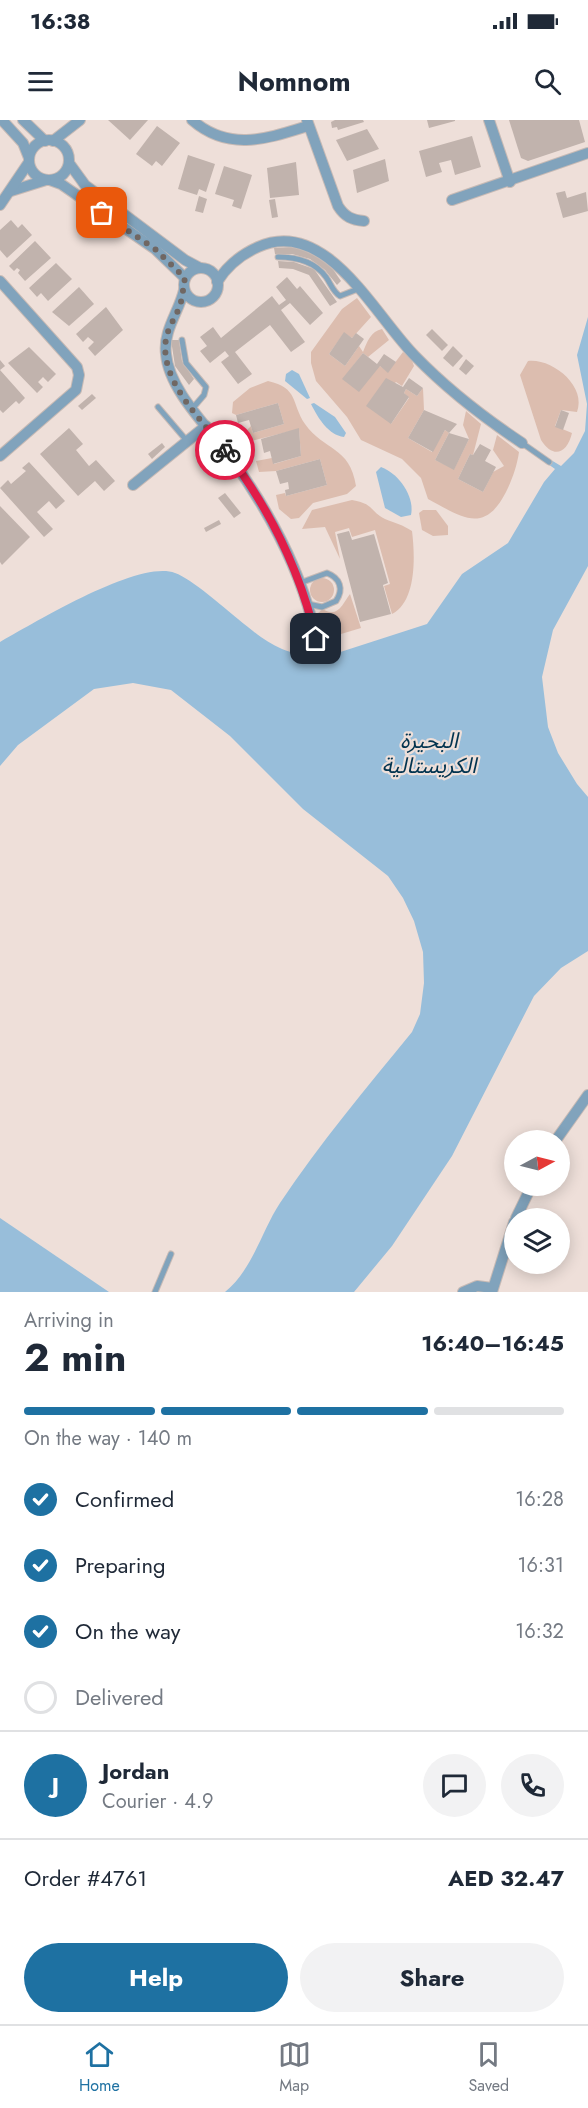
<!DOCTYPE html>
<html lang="en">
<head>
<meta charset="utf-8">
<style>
  body { margin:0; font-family:Jost,"Noto Sans Arabic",sans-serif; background:#f2f2f3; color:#1f2937; height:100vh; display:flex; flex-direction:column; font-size:22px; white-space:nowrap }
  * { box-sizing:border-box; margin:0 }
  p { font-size:20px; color:#747a83 }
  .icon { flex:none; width:33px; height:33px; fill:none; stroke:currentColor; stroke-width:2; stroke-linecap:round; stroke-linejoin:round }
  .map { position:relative; height:1172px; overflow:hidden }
  .panel { display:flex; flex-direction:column; background:#fff; flex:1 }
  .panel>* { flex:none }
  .needle { width:39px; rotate:83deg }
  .fabs { position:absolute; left:504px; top:1010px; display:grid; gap:12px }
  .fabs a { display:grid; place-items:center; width:66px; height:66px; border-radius:50%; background:#fff; box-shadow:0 3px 15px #0003; font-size:30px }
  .pin { position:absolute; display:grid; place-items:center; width:51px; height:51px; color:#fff; margin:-26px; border-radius:12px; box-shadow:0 3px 9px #0006 }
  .courier { position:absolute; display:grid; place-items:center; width:60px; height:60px; margin:-30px; border:4px solid #e11d48; border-radius:50%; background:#fff; color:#222; box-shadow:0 2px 8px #0007 }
  .summary em { font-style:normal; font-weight:700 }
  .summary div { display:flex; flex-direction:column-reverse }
  .summary { display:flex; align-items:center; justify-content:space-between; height:102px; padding:0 24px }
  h1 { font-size:39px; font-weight:700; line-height:45px }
  .bar { display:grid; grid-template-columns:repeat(4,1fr); gap:9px 6px; align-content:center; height:72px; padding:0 24px }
  .bar i { height:8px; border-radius:4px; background:#e0e1e3 }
  .bar .active { background:#1e71a2 }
  .bar p { grid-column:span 4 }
  .line { display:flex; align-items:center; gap:15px; padding:0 24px; border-top:2px solid #e0e1e3 }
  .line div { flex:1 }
  .round { display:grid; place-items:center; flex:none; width:63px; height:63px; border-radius:32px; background:#f2f2f3 }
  ol { padding:0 24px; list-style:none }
  li { display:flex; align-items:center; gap:18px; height:66px }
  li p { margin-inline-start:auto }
  li .icon { padding:6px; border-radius:50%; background:#1e71a2; color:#fff; stroke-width:4 }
  li:last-child { color:#747a83 }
  li i { width:33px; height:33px; border:3px solid #e0e1e3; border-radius:50% }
  .button { display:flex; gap:12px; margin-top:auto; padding:12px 24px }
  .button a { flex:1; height:69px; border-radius:36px; background:#1e71a2; color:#fff; font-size:24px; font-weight:700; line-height:69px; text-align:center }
  .button a+a { background:#f2f2f3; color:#1f2937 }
  .status { display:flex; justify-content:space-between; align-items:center; height:42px; padding:0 30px; background:#fff; direction:ltr }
  .status svg { height:16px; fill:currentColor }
  header { display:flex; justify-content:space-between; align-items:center; height:78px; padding:0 24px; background:#fff; font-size:27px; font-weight:700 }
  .tab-bar { display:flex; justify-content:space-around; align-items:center; height:84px; border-top:2px solid #e0e1e3; background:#fff; font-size:16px; color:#747a83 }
  .tab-bar a { display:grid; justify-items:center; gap:3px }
  .tab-bar .active { color:#1e71a2 }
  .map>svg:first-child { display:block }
</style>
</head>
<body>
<div class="status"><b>16:38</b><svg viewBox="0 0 49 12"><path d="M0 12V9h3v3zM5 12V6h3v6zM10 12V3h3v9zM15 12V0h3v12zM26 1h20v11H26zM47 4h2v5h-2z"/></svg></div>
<header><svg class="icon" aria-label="menu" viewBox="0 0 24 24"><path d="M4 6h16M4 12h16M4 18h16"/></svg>Nomnom<svg class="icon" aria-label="search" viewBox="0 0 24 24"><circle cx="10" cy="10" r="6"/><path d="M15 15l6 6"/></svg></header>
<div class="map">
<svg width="588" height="1172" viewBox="0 0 588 1172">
  <rect width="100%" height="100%" fill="#eedfd9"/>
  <g fill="#dcbdaf">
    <path d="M357,178L371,197L352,218L344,213L329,234L345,246L359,226L363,232C367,222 371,211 382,209L389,220L368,237L363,233L343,259L380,246L388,252L403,232L411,238L414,246L402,266L396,262L394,264L391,304L409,278L404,273L406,269L417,276L423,268L424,290L408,318L432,332L445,310L449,313L435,340L454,349L469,319L463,305L466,291L481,304L473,335L470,334L458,359L483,372L493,352L504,346L493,330L497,315L519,332C517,346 512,360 506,372C484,415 462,397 428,379L421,358L402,339L361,320L347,297L316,261L311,243V232L342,189Z"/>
    <path d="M528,241C552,238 587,266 577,292L561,290L555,306L572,313C567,334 553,339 541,320L520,255Z"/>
    <path d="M268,261C299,268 291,283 305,304C324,331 350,326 356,366L347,374L313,383L299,398L291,399L279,389L276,375L285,373L286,376L327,365L320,339L276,351L259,352L256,341L272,338L274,344L301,336L299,309L247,322L244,313L251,306L253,313L284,304L278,283L236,295L232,293L233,282L250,268Z"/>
    <path d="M352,380C375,384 369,391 385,399C395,403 403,405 412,411C415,435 417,481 392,494L384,466L390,464L375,410L352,417L349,408L335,412L340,439L325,407L302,409L312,390Z"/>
    <path d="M423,390H436L448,406V415L433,416L422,410L419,393Z"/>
    <circle cx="322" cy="470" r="12"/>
    <path d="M350,474L361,508L341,514L332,505L322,503L318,493L323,489C338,499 343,483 350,474Z"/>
  </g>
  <g fill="#98beda">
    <path d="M588,197V446L553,510L542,557L548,607L558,633L577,664L588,677V831L561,848L534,876L452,1036L392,1126L354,1172H225C253,1149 261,1112 280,1083C320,1023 367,967 412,912L420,894L424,863L423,832L414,801L403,778L388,756L303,689L230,616L171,570L133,563L94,569L18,625L0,646V522C34,503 139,439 175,453C192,459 223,487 238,499C265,521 281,535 318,536L317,528L322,526L324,536H328L427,504L462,454L508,423L544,362L555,349L548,344L551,340L561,346L574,333L585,311L587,284L577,235Z"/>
    <path d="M292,250L299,254L310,278L307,279L285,261L286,254Z"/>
    <path d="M314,283L335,297L346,313L344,317C328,315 318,298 311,284Z"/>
    <path d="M381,347C398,353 415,376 411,395L401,397L385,388L376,352Z"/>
    <path d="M0,1098L109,1172H0Z"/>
  </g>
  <g fill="#c1b3ad">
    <path d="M108,0H148L130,20Z"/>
    <path d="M335,0H363L364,2L338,10L337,7L332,8L331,2Z"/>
    <path d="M427,0H455V1L429,8Z"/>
    <path d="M509,0H579L585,22L528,41L521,38Z"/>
    <path d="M157,6L180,23L162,46L156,41L152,46L136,34Z"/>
    <path d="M367,9L379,29L347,41L336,20Z"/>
    <path d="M472,16L481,47L455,55L451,40L439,43L442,52L426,57L419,31Z"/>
    <path d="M188,35L215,44L206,72L199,69L197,75L178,69Z"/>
    <path d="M385,39L389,61L357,73L353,50Z"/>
    <path d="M296,42L299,75L270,78L267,48Z"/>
    <path d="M224,46L252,55L241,89L232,86L234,80L215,74Z"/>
    <path d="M565,71L567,78L586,72L588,91L563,98L556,73Z"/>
    <path d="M199,76L207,79L203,93L195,91Z"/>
    <path d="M275,79L278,97L272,98L269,80Z"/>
    <path d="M11,100L18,108L22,104L32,115L7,138L0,130V110Z"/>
    <path d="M35,121L51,138L25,161L18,153L20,150L17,148L14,151L9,146Z"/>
    <path d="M292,127L314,133L330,145L341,161L337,165L325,150L310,139L292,134H275L274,128Z"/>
    <path d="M278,141L294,142L314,149L337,182L330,186L309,155L293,149L279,148Z"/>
    <path d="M56,143L72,159L48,181L41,173L37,177L29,168Z"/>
    <path d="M287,157L297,169L300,166L323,193L310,205L290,183L281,190L305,222L291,232L270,205L235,232L252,254L238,264L221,242L229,236L225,231L210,243L200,231L207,226L200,217L213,207L221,218L272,176L279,185L286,180L276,167Z"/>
    <path d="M79,167L94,184L69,206L52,192Z"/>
    <path d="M106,187L123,210L95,236L88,228L94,222L88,217L83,222L76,214Z"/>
    <path d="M432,209L448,225L442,231L426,215Z"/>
    <path d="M344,212L352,218L356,213L364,219L345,246L329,234Z"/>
    <path d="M171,220H179L182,241L194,259L189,265L175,246Z"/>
    <path d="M453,226L463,236L453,247L443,238Z"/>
    <path d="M29,227L56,254L48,262L43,257L38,262L43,267L37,273L8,243Z"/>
    <path d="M363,233L377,244L384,234L396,242L388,253L380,246L359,272L342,259Z"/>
    <path d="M466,239L474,246L466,255L459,249Z"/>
    <path d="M0,240L5,246L0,250L25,278L19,284L16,281L3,293L0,290Z"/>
    <path d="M386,258L403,267L409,258L423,268L417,276L406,269L404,273L409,277L391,304L366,286Z"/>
    <path d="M92,274L96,278L82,290L78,286Z"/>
    <path d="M278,283L284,304L253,313L249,300L238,303L236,295Z"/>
    <path d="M424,290L457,304L449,313L469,319L454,350L435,340L449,313L445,310L433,332L408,318Z"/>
    <path d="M561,290L569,293L563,310L555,307Z"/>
    <path d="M69,308L83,324L76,330L89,346L96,340L115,361L104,371L95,361L78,376L40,334Z"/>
    <path d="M299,308L301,336L273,344L270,331L264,333L261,319Z"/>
    <path d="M162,323L165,327L152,339L148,334Z"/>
    <path d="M480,324L491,330L485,341L496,347L483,372L458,359L470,334L473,335Z"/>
    <path d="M320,339L327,365L286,376L285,370L289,369L288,362L280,364L276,351Z"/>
    <path d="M29,342L65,381L56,389L49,381L37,392L53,409L44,417L0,368L8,360L11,364L26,351L22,348Z"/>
    <path d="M225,373L241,393L234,398L218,378Z"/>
    <path d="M0,386L30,417L2,445L0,442Z"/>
    <path d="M219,400L221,404L206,412L204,408Z"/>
    <path d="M349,411L352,420L374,414L388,463L383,465L391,494L360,502L337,414Z"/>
  </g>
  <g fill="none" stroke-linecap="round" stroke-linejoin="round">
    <defs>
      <g id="lane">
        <path d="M278,137C296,137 315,142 326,157C331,164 333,172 340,176L358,169"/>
        <path d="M182,220L186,243L206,267L204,275L192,289"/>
        <path d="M158,287L187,321"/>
        <path d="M522,323L549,342"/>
        <path d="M300,463L327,453C340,458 344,469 336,481L322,487L308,484"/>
        <path d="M312,501L318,527"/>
        <path d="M155,1172L171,1134"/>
      </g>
      <g id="street">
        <path d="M2,0L23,23L29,38"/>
        <path d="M23,0L45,21"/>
        <path d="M192,0C229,32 266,19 308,6"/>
        <path d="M307,0L338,86C345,97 352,100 364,101"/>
        <path d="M489,0L510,62"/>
        <circle cx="49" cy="40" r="20"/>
        <path d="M53,21L80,0"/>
        <path d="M69,43L85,65L185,140L200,148"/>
        <path d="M50,60L61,64L155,129L185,158"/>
        <path d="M11,71L46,60"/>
        <path d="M452,80L588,33"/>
        <path d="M0,85L29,42"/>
        <circle cx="201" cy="165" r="17"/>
        <path d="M0,161L77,247L79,255L76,270L0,336"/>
        <path d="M217,162C227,146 240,135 258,127C326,96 375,196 415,236C447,269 483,297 522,323"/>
        <path d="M184,170C179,192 163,210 166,234C169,271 210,309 231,338C266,387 297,442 312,501"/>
        <path d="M133,365L206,306"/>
        <path d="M556,1020L588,975"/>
        <path d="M516,1098L532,1065"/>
        <path d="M463,1172L477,1166L492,1168"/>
        <path d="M492,1172L514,1102"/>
      </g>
    </defs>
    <use href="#lane" stroke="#c7bab5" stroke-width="7"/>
    <use href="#street" stroke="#c7bab5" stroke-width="12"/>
    <use href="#lane" stroke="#81a3bc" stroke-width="5"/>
    <use href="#street" stroke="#81a3bc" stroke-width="10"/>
  </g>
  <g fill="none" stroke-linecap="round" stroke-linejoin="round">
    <path stroke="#706763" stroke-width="6" stroke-dasharray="0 10.8" d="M102,93L155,129L185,158C183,167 183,176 180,185C176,197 168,207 166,219C159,261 202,300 225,330"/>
    <path stroke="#e11d48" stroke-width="8" d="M225,330C268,386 300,450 316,519"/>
  </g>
  <g text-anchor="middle" stroke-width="4.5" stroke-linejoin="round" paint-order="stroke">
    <g font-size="22" font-style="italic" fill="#01334f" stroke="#eedfd9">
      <text x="429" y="628">البحيرة<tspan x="429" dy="25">الكريستالية</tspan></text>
    </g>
  </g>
</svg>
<div class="fabs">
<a><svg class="needle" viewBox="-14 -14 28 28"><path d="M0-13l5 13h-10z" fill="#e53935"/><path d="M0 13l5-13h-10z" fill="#747a83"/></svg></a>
<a><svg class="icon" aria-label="layers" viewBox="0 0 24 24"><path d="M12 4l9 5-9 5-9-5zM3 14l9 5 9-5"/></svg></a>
</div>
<div class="pin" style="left:102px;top:93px;background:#ea580c"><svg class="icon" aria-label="bag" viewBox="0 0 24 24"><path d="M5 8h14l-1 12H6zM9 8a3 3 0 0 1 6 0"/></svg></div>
<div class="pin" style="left:316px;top:519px;background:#1f2937"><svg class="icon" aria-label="home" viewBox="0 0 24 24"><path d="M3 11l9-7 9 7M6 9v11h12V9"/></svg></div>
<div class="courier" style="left:225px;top:330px"><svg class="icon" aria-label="bike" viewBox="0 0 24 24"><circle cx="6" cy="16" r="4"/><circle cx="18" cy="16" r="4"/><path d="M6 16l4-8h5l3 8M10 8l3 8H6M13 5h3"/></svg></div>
</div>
<section class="panel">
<div class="summary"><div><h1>2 min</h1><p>Arriving in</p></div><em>16:40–16:45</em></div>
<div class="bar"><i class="active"></i><i class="active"></i><i class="active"></i><i></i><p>On the way · 140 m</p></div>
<ol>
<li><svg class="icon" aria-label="check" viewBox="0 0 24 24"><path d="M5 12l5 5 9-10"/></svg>Confirmed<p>16:28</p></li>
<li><svg class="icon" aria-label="check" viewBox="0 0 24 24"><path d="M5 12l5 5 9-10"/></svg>Preparing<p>16:31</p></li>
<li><svg class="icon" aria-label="check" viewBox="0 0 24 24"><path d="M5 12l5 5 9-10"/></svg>On the way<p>16:32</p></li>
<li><i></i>Delivered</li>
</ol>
<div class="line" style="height:108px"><b class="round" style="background:#1e71a2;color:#fff">J</b><div><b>Jordan</b><p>Courier · 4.9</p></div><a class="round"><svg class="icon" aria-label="chat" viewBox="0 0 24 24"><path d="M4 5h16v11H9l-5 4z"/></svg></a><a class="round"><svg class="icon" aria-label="phone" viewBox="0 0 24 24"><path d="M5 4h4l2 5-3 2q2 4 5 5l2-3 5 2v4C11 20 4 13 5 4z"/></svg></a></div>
<div class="line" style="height:78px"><div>Order #4761</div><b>AED 32.47</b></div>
<div class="button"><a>Help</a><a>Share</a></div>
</section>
<nav class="tab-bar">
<a class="active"><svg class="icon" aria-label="home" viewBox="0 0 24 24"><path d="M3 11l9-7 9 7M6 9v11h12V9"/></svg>Home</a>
<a><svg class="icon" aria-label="map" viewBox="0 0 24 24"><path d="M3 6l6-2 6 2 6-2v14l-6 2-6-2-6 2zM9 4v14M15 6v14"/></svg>Map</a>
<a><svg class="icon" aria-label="saved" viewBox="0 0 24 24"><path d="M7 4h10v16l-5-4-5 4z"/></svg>Saved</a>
</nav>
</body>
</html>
